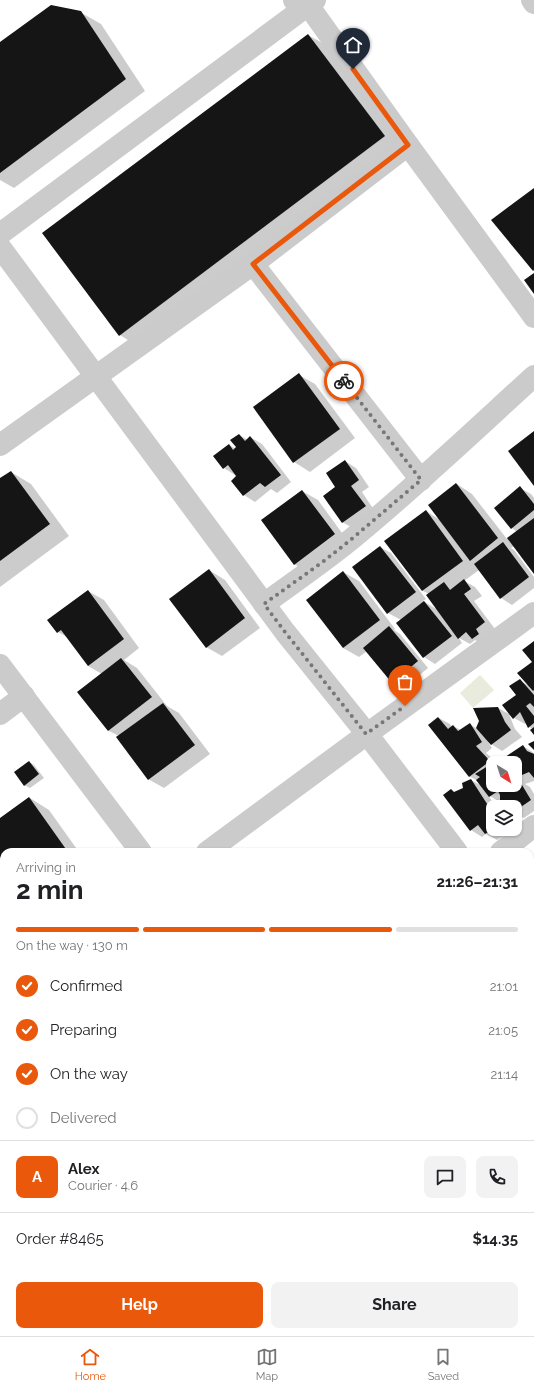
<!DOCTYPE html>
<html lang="en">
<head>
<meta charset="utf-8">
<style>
  body { margin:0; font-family:Raleway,sans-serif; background:#f2f2f2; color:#202124; height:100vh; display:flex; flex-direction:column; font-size:15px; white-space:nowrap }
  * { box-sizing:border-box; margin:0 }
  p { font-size:13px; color:#757577 }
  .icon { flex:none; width:22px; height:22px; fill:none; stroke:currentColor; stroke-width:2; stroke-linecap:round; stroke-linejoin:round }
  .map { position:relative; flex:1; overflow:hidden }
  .side { position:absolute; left:0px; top:848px; width:534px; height:488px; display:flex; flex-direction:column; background:#fff; border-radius:12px 12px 0 0; box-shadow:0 1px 3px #0004 }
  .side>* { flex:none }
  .needle { width:26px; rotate:142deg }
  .fabs { position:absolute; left:486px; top:756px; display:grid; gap:8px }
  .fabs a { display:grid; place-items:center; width:36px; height:36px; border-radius:8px; background:#fff; box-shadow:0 1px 3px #0004; font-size:20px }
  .pin { position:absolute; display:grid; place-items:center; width:34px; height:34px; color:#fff; margin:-41px -17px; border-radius:50% 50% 50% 0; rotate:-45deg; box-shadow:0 0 4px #0007 }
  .pin .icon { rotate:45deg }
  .courier { position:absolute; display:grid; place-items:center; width:40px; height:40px; margin:-20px; border:3px solid #ea580c; border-radius:50%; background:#fff; color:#222; box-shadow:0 1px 5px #0007 }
  .headline em { font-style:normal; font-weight:700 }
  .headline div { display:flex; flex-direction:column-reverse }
  .headline { display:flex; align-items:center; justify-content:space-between; height:68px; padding:0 16px }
  h1 { font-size:26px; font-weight:700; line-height:30px }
  .bar { display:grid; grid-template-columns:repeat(4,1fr); gap:6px 4px; align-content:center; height:48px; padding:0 16px }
  .bar i { height:5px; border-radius:3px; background:#e0e0e0 }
  .bar .on { background:#ea580c }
  .bar p { grid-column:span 4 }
  .line { display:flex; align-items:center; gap:10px; padding:0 16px; border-top:1px solid #e0e0e0 }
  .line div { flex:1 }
  .round { display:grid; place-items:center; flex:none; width:42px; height:42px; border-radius:8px; background:#f2f2f2 }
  ol { padding:0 16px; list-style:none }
  li { display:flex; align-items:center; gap:12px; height:44px }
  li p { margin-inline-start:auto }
  li .icon { padding:4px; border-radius:50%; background:#ea580c; color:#fff; stroke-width:4 }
  li:last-child { color:#757577 }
  li i { width:22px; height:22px; border:2px solid #e0e0e0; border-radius:50% }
  .primary-button { display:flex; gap:8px; margin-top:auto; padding:8px 16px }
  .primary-button a { flex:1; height:46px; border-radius:8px; background:#ea580c; color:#fff; font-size:16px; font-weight:700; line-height:46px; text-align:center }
  .primary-button a+a { background:#f2f2f2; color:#202124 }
  .tabs { display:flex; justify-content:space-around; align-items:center; height:56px; border-top:1px solid #e0e0e0; background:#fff; font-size:11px; color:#757577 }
  .tabs a { display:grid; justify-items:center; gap:2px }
  .tabs .on { color:#ea580c }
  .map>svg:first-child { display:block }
</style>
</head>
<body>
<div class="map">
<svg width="534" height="1336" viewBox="0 0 534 1336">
  <rect width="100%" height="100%" fill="#fff"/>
  <path fill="#e9ebdc" d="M480,675L494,690L473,708L460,693Z"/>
  <g fill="#0003">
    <path d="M80,12L101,24L145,91L14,188L0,180V43Z"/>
    <path d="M308,35L328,46L404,148L139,347L120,335Z"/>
    <path d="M299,375L315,384L355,438L310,472L294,462Z"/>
    <path d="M239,435L248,440L250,437L262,444L291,482L277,493L271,489L255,502L244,495L238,476L236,474L235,475L224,468L229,445L236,449Z"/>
    <path d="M345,461L356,468L369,487L362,492L376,513L353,528L342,522Z"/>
    <path d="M11,472L31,484L69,536L0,587V480Z"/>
    <path d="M457,484L472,494L507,539L517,532L512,528L520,488L531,494L534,498V573L514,546L511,548L514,550L534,577V588L512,605L501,598L479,570L464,581L475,587L482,596L474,601L495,629L484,645L475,640L470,644L459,638L462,643L435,664L424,657L397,623L401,620L388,613L380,547L391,553L426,599L423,601L438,610L429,594L423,591L386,541L426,511L440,520Z"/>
    <path d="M302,491L318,500L350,544L310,573L294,564Z"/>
    <path d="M209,570L225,580L260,628L222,656L206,647Z"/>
    <path d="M343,572L359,581L395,629L394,630L400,634L428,668L404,688L393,682L367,651L359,657L343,648Z"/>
    <path d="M88,591L104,600L139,648L124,660L137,668L167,706L179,713L210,754L164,788L148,779L119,736L109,731L79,692L102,674L88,666L67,637L58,632Z"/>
    <path d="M534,643V734L533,729L529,727L527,722L525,724L514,718L520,681L530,686L533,662Z"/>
    <path d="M498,708L509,714L515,729L522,737L502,751L488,742L492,748L486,753L498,763H493V785H515V779L518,783L520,779L515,776V763H505L523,746L534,753V781L525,784L530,787L534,794V811L524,818L515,813V807H508L503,801L500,802L488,795L495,806L497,803L504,807H493V829H515L497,840L486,834L482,837L471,830L451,790L455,793L464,788L471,780L482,786L478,781L469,776L439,718L450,724L452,727L453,726L461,730L470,724L477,729Z"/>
    <path d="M29,762L34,765L44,778L30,788L24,785Z"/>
    <path d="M30,798L49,810L79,852H4V951L0,946V819Z"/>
    <path d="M530,868L534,870V922L530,916Z"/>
    <path d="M534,1021V1084L530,1082V1024Z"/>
    <path d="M69,1332H128L132,1336H64Z"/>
  </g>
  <g fill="#151515">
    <path d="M51,5L81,11L126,79L0,173V42Z"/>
    <path d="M308,34L385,136L119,336L42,233Z"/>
    <path d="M534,188V270L533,271L491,220Z"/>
    <path d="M534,273V294L524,280Z"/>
    <path d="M299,373L340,429L293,463L253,407Z"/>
    <path d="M534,431V486L508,451Z"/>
    <path d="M239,434L245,441L250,436L281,475L265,487L260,483L243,496L231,481L236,476L228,465L223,469L213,456L229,444L233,450L236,447L230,440Z"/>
    <path d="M345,460L359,480L351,486L366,506L342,523L323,496L335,487L326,473Z"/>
    <path d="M11,471L50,524L0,561V478Z"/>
    <path d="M456,483L498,538L470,561L428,505Z"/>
    <path d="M520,486L534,504V510L511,529L494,508Z"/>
    <path d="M302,490L335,534L294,565L261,520Z"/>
    <path d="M426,510L463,561L422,591L384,541Z"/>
    <path d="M534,518V574L507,538Z"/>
    <path d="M503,542L529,577L500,599L474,564Z"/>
    <path d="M380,546L416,592L387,614L352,567Z"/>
    <path d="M209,569L245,618L206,648L169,599Z"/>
    <path d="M343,571L380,620L343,648L306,600Z"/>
    <path d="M464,579L471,589L464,594L485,622L476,629L479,634L472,639L466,632L458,639L426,595L444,582L450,590Z"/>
    <path d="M88,590L124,639L88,666L61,630L57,633L47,620Z"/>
    <path d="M424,601L452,636L423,658L396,623Z"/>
    <path d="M389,626L418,661L392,683L363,648Z"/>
    <path d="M534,641V690L533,691L517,673L532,662L522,650Z"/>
    <path d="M121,658L152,697L108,731L77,692Z"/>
    <path d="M520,679L534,695V707L530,703L526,706L534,716V723L528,728L520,712L513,719L502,705L516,695L509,686Z"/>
    <path d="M163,703L195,745L148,780L116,737Z"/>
    <path d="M498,707L505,722L511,730L491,745L476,728L479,721L473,708Z"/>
    <path d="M438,717L448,729L453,725L458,731L470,723L482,742L476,746L490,761L469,777L428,725Z"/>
    <path d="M534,727V735L530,730Z"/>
    <path d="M534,741V750L528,744Z"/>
    <path d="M523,745L527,751L534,754V778L529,772L515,778V763H504L502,759Z"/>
    <path d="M29,761L39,774L24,786L14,772Z"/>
    <path d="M496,761L497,763H493V785H515L519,780L531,800L515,811V807H507L500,800V795L498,791L489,797L476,780L480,777L475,774Z"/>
    <path d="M471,779L491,810L493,807V829L485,834L478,825L470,831L443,795L451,789L454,792L463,788L462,783Z"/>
    <path d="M29,797L68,852H4V953L0,948V818Z"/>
    <path d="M496,802L502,807H493Z"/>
    <path d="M530,873L532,876L534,875V923L530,918Z"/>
    <path d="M534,1020V1073L530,1076V1023Z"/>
    <path d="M4,1145V1198L0,1201V1148Z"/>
    <path d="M534,1178V1241L530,1236V1181Z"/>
    <path d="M68,1332H121L124,1336H63Z"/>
  </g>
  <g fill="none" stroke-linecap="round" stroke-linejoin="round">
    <g stroke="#cbcbcb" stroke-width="22">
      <path d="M294,0L308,5L408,145L534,317"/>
      <path d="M532,0L534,3"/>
      <path d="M0,234L315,0"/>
      <path d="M253,264L421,480"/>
      <path d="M0,445L253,264L408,145"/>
      <path d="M264,604C294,582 325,561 354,537C416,486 475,430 534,376"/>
      <path d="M0,665L141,852"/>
      <path d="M0,714L24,696"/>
      <path d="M207,852L367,734L534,613"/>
      <path d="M501,852L534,826"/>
      <path d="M0,1009L4,1006"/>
      <path d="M0,1073L4,1078"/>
      <path d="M530,1108L534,1105"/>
      <path d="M0,1213L4,1210"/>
      <path d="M210,1336L216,1332"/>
    </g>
    <g stroke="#cbcbcb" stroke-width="22">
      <path d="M0,247L285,632L367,734L457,852"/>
      <path d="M530,949L534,954"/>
    </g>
  </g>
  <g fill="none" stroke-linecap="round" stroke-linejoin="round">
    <path stroke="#777" stroke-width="4" stroke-dasharray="0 7.2" d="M344,381L421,480L354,537L324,561L264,604L285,632L366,734L405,706"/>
    <path stroke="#ea580c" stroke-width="5" d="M344,381L253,264L408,145L353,69"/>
  </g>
</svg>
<div class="fabs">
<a><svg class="needle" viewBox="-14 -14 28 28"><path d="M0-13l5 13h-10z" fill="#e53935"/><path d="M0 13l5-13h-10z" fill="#757577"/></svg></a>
<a><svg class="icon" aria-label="layers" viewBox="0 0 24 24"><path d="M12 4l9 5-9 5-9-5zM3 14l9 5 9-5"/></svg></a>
</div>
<div class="pin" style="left:405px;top:706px;background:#ea580c"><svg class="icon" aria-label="bag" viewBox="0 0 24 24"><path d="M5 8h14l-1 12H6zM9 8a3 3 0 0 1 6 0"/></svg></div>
<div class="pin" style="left:353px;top:69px;background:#1f2937"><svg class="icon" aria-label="home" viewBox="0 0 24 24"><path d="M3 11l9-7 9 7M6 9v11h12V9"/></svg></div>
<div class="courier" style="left:344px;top:381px"><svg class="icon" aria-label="bike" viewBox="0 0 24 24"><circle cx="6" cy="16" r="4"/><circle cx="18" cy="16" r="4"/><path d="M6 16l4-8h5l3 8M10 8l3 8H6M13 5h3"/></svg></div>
<section class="side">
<div class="headline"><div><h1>2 min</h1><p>Arriving in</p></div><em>21:26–21:31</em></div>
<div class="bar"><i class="on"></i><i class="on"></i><i class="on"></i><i></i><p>On the way · 130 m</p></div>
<ol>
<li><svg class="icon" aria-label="check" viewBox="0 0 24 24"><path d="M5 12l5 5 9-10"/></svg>Confirmed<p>21:01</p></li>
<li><svg class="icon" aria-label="check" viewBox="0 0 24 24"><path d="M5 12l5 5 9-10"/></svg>Preparing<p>21:05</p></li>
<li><svg class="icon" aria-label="check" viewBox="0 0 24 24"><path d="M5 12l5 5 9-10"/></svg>On the way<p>21:14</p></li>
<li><i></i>Delivered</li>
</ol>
<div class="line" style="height:72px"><b class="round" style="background:#ea580c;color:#fff">A</b><div><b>Alex</b><p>Courier · 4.6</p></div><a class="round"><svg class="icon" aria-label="chat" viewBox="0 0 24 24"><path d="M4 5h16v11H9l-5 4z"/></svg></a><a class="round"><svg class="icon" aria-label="phone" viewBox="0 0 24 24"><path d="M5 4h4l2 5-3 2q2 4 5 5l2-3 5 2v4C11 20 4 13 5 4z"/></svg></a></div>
<div class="line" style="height:52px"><div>Order #8465</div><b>$14.35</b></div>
<div class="primary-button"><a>Help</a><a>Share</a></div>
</section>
</div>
<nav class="tabs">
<a class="on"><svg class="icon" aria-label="home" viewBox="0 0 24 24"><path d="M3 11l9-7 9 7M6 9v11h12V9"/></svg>Home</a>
<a><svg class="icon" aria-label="map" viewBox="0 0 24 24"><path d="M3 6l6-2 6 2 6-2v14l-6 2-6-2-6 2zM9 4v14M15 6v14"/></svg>Map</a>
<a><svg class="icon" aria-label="saved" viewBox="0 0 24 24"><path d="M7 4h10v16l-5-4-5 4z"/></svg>Saved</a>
</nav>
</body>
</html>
